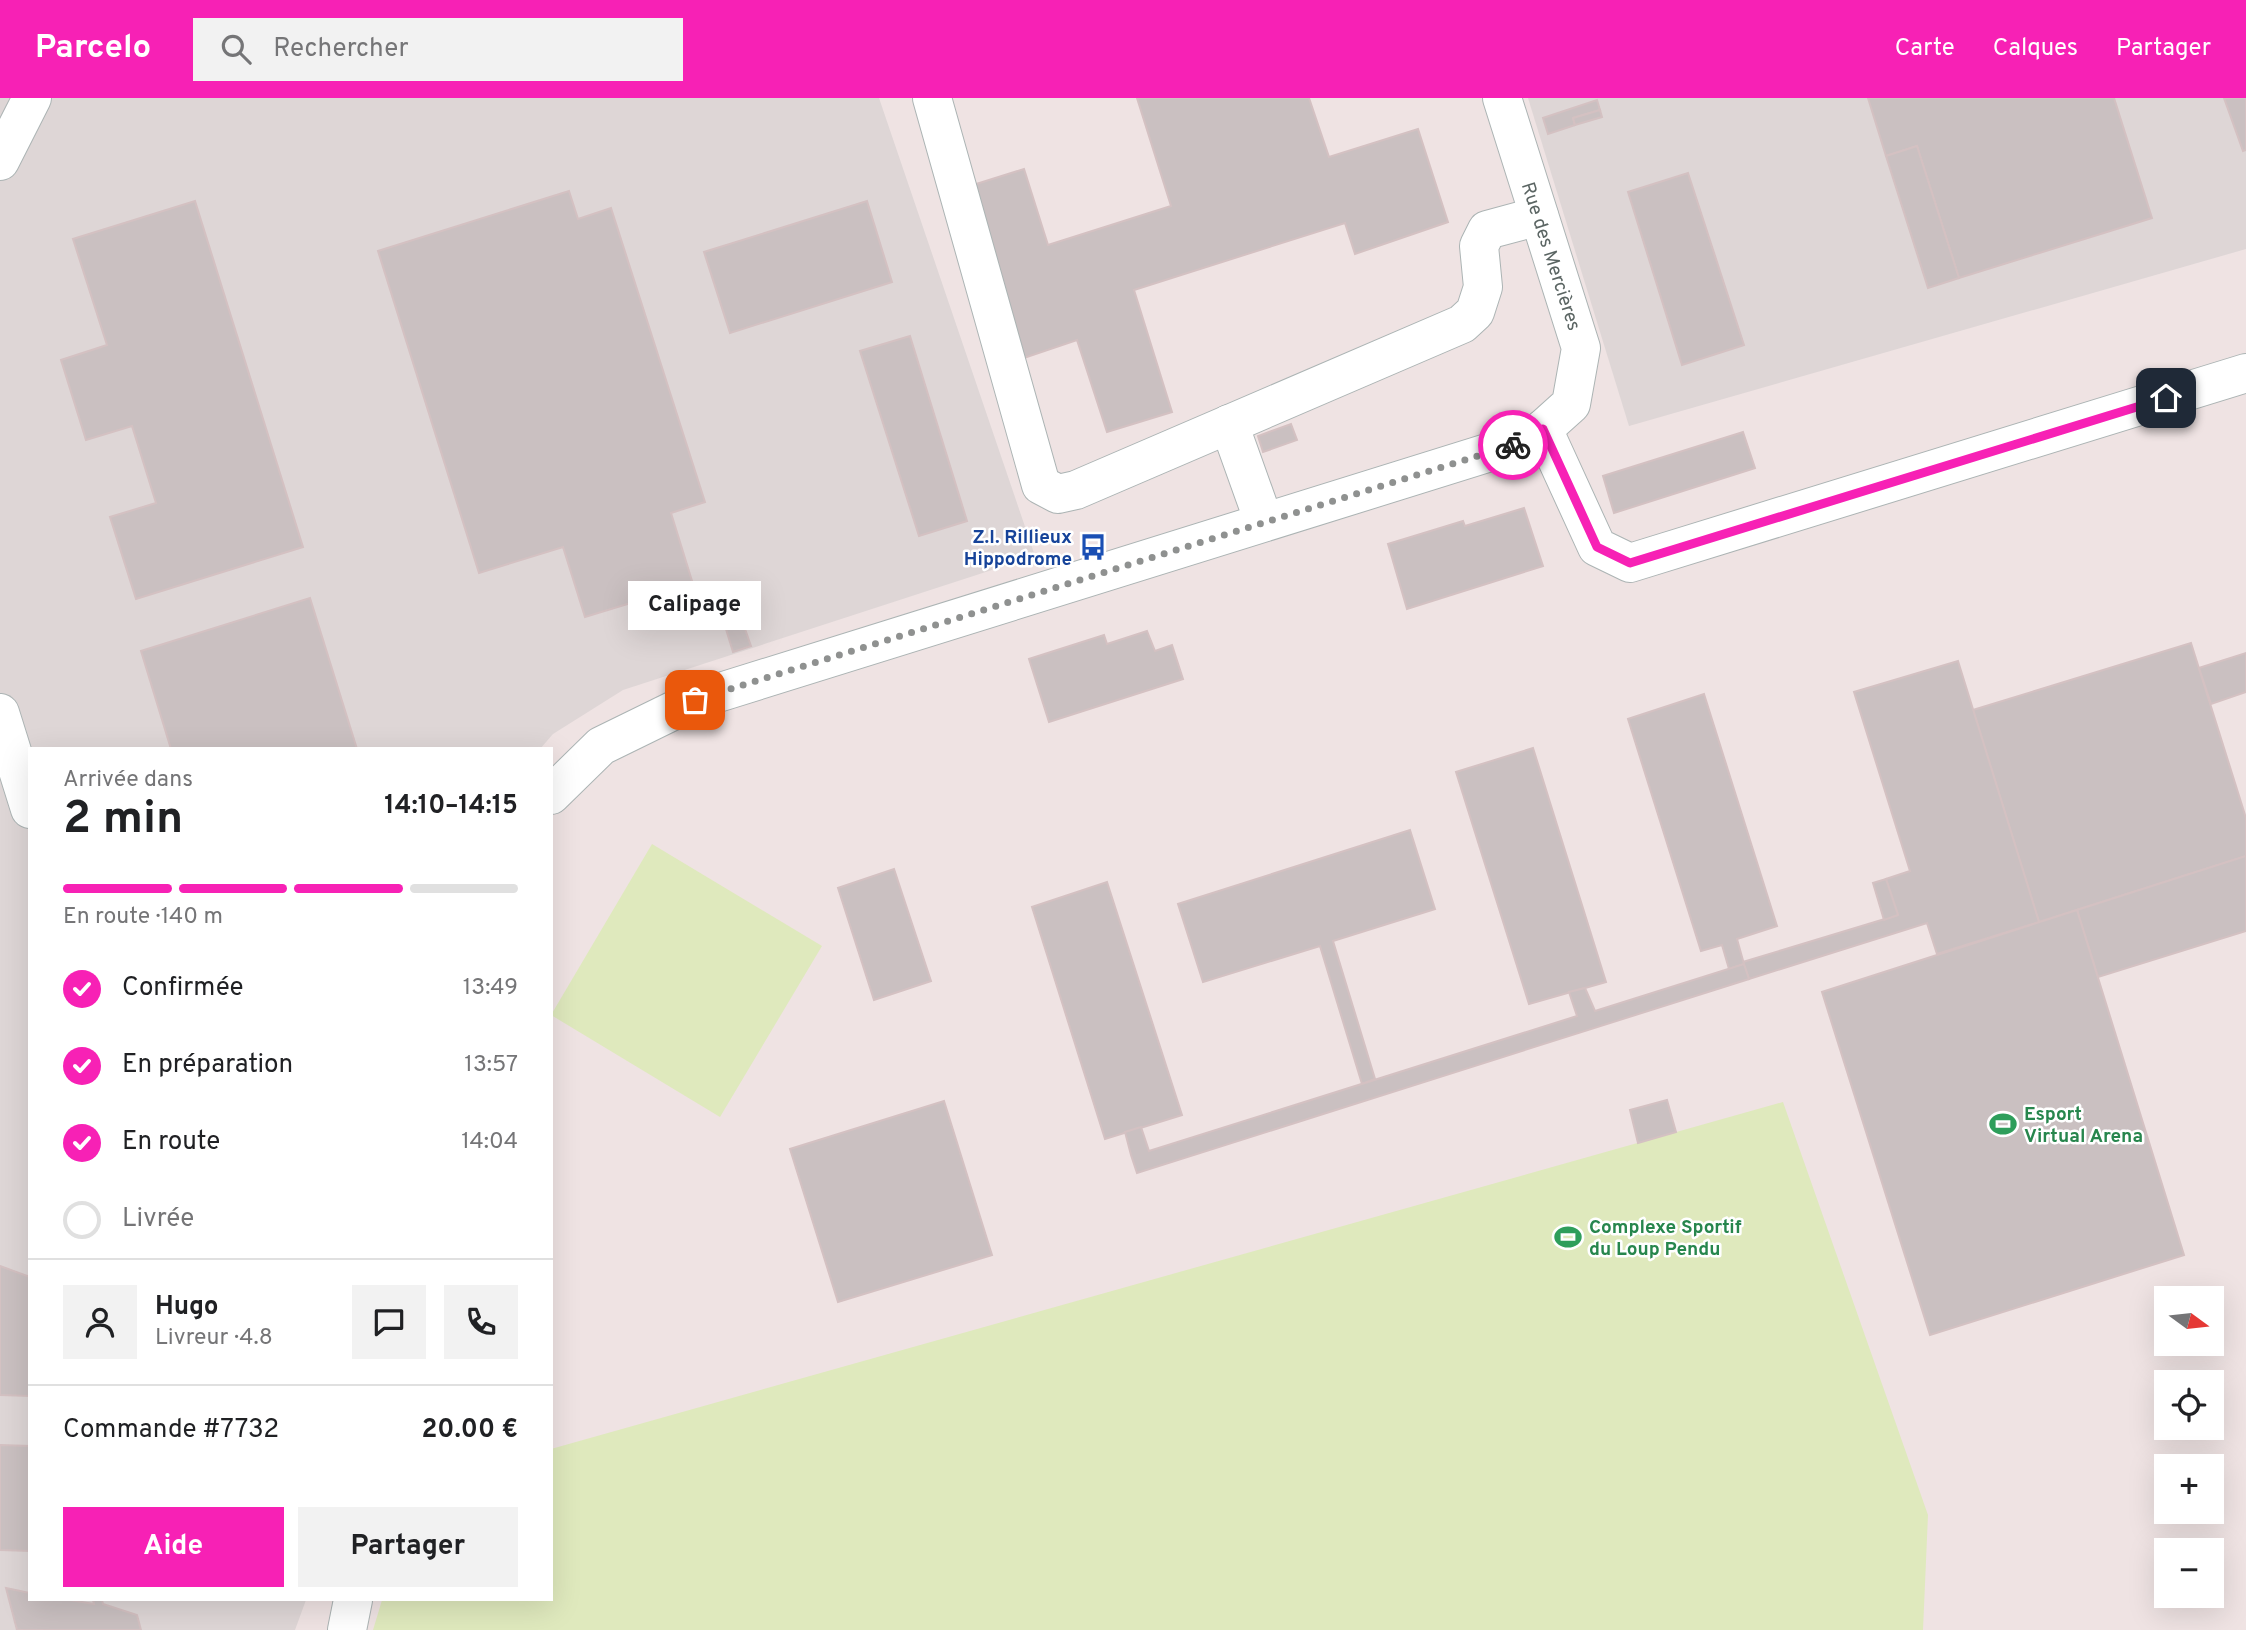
<!DOCTYPE html>
<html lang="fr">
<head>
<meta charset="utf-8">
<style>
  body { margin:0; font-family:Overpass,sans-serif; background:#f2f2f2; color:#202124; height:100vh; display:flex; flex-direction:column; font-size:26px; white-space:nowrap }
  * { box-sizing:border-box; margin:0 }
  p { font-size:23px; color:#757577 }
  .icon { flex:none; width:38px; height:38px; fill:none; stroke:currentColor; stroke-width:2; stroke-linecap:round; stroke-linejoin:round }
  .map { position:relative; flex:1; overflow:hidden }
  .drawer { position:absolute; left:28px; top:649px; width:525px; height:854px; display:flex; flex-direction:column; background:#fff; border-radius:0px; box-shadow:0 7px 28px #0002 }
  .drawer>* { flex:none }
  .needle { width:46px; rotate:105deg }
  .tools { position:absolute; left:2154px; top:1188px; display:grid; gap:14px }
  .tools a { display:grid; place-items:center; width:70px; height:70px; border-radius:0px; background:#fff; box-shadow:0 7px 28px #0002; font-size:35px }
  .pin { position:absolute; display:grid; place-items:center; width:60px; height:60px; color:#fff; margin:-30px; border-radius:14px; box-shadow:0 4px 10px #0006 }
  .courier { position:absolute; display:grid; place-items:center; width:70px; height:70px; margin:-35px; border:5px solid #f721b5; border-radius:50%; background:#fff; color:#222; box-shadow:0 2px 9px #0007 }
  .bubble { position:absolute; height:49px; border-radius:0px; background:#fff; box-shadow:0 7px 28px #0002; font-size:23px; font-weight:700; line-height:49px; text-align:center }
  .summary em { font-style:normal; font-weight:700 }
  .summary div { display:flex; flex-direction:column-reverse }
  .summary { display:flex; align-items:center; justify-content:space-between; height:119px; padding:0 35px }
  h1 { font-size:46px; font-weight:700; line-height:52px }
  .bar { display:grid; grid-template-columns:repeat(4,1fr); gap:10px 7px; align-content:center; height:84px; padding:0 35px }
  .bar i { height:9px; border-radius:5px; background:#e0e0e0 }
  .bar .selected { background:#f721b5 }
  .bar p { grid-column:span 4 }
  .line { display:flex; align-items:center; gap:18px; padding:0 35px; border-top:2px solid #e0e0e0 }
  .line div { flex:1 }
  .round { display:grid; place-items:center; flex:none; width:74px; height:74px; border-radius:0px; background:#f2f2f2 }
  ol { padding:0 35px; list-style:none }
  li { display:flex; align-items:center; gap:21px; height:77px }
  li p { margin-inline-start:auto }
  li .icon { padding:7px; border-radius:50%; background:#f721b5; color:#fff; stroke-width:4 }
  li:last-child { color:#757577 }
  li i { width:38px; height:38px; border:4px solid #e0e0e0; border-radius:50% }
  .button { display:flex; gap:14px; margin-top:auto; padding:14px 35px }
  .button a { flex:1; height:80px; border-radius:0px; background:#f721b5; color:#fff; font-size:28px; font-weight:700; line-height:80px; text-align:center }
  .button a+a { background:#f2f2f2; color:#202124 }
  header { display:flex; align-items:center; gap:42px; box-sizing:border-box; height:98px; padding:0 35px; background:#f721b5; color:#fff }
  header strong { font-size:33px }
  nav { display:flex; gap:38px; margin-inline-start:auto; font-size:24px }
  .search { width:490px; height:63px; background:#f2f2f2; display:flex; align-items:center; gap:18px; box-sizing:border-box; padding:0 24px; border-radius:0px; color:#757577; font-size:26px }
  .map>svg:first-child { display:block }
</style>
</head>
<body>
<header>
<strong>Parcelo</strong>
<div class="search"><svg class="icon" aria-label="search" viewBox="0 0 24 24"><circle cx="10" cy="10" r="6"/><path d="M15 15l6 6"/></svg>Rechercher</div>
<nav><a>Carte</a><a>Calques</a><a>Partager</a></nav>
</header>
<div class="map">
<svg width="2246" height="1532" viewBox="0 0 2246 1532">
  <rect width="100%" height="100%" fill="#efe3e3"/>
  <g fill="#ded6d6">
    <path d="M0,0H879L1035,458L623,592L553,636L540,651H30V1502H306L295,1532H0Z"/>
    <path d="M1528,0H2246V151L1629,328Z"/>
  </g>
  <g fill="#dfe9bd">
    <path d="M652,746L822,848L720,1019L551,917Z"/>
    <path d="M1783,1004L1928,1417L1923,1532H373L382,1502H551V1351Z"/>
  </g>
  <g fill="#cac0c1" stroke="#d4c1c2" stroke-width="2">
    <path d="M1137,0H1309L1329,59L1418,31L1448,124L1355,156L1345,125L1134,192L1172,314L1107,334L1077,242L1024,260L970,88L1024,71L1048,147L1171,108Z"/>
    <path d="M1868,0H2114L2152,120L1959,180L1917,48L1886,58Z"/>
    <path d="M2224,0H2246V52L2243,53Z"/>
    <path d="M1597,2L1600,12L1573,20L1575,27L1548,36L1543,20Z"/>
    <path d="M1600,12L1602,19L1575,27L1573,20Z"/>
    <path d="M1917,48L1959,180L1928,190L1886,58Z"/>
    <path d="M1688,75L1744,247L1682,267L1628,94Z"/>
    <path d="M569,93L578,121L611,110L705,404L671,415L693,486L585,519L563,449L479,475L378,153Z"/>
    <path d="M195,103L303,449L136,501L110,419L156,405L132,328L86,342L61,262L107,247L73,141Z"/>
    <path d="M867,103L892,184L730,235L704,154Z"/>
    <path d="M910,238L967,423L919,438L860,253Z"/>
    <path d="M1291,326L1297,342L1263,354L1258,338Z"/>
    <path d="M1743,334L1755,370L1614,415L1603,378Z"/>
    <path d="M1524,410L1543,468L1407,511L1388,446L1463,423L1465,428Z"/>
    <path d="M310,500L357,651H171L141,553Z"/>
    <path d="M743,525L751,548L733,554L726,531Z"/>
    <path d="M1147,533L1155,553L1172,547L1183,581L1049,624L1029,561L1104,537L1107,546Z"/>
    <path d="M2191,545L2246,720V758L2039,824L1973,612Z"/>
    <path d="M2246,555V594L2211,606L2199,570Z"/>
    <path d="M1958,563L2039,824L1937,856L1927,825L1749,881L1743,864L1898,817L1886,781L1910,773L1854,594Z"/>
    <path d="M1704,596L1777,828L1737,841L1744,866L1729,871L1722,847L1701,853L1628,621Z"/>
    <path d="M1533,650L1606,884L1529,906L1456,674Z"/>
    <path d="M1410,732L1435,811L1333,843L1375,981L1362,986L1320,848L1203,884L1178,806Z"/>
    <path d="M2246,758V833L2098,879L2077,812Z"/>
    <path d="M894,771L931,883L874,902L838,790Z"/>
    <path d="M1886,781L1898,817L1884,822L1873,785Z"/>
    <path d="M1107,784L1182,1017L1105,1041L1032,809Z"/>
    <path d="M2077,812L2184,1157L1930,1237L1822,894Z"/>
    <path d="M1744,866L1749,881L1137,1075L1131,1057L1125,1034L1141,1029L1149,1053L1577,918L1569,894L1585,890L1595,913Z"/>
    <path d="M1667,1002L1676,1034L1638,1045L1630,1012Z"/>
    <path d="M944,1003L992,1157L838,1204L790,1051Z"/>
    <path d="M0,1168L30,1179V1298L0,1297Z"/>
    <path d="M0,1347L30,1348V1453L0,1452Z"/>
    <path d="M6,1490L30,1495V1502H70L94,1506L93,1502H102L103,1506L137,1517L141,1532H17Z"/>
  </g>
  <g fill="none" stroke-linecap="round" stroke-linejoin="round">
    <defs>
      <g id="minor">
        <path d="M932,0L1041,387L1058,396L1076,392L1462,226L1475,214L1483,189L1479,148L1487,132L1539,118"/>
        <path d="M0,63L32,0"/>
        <path d="M1229,326L1264,424"/>
        <path d="M1543,331L1597,449L1630,465L2246,275"/>
        <path d="M0,615L30,711"/>
        <path d="M551,697L601,648L695,602L1532,341L1571,306L1581,250L1502,0"/>
        <path d="M347,1532L353,1502"/>
      </g>
    </defs>
    <use href="#minor" stroke="#acb4b4" stroke-width="40"/>
    <use href="#minor" stroke="#fff" stroke-width="38"/>
  </g>
  <g fill="none" stroke-linecap="round" stroke-linejoin="round">
    <path stroke="#8f9190" stroke-width="7" stroke-dasharray="0 12.6" d="M695,602L1513,347"/>
    <path stroke="#f721b5" stroke-width="9" d="M1513,347L1532,341L1543,331L1597,449L1630,465L2166,300"/>
  </g>
  <defs>
    <symbol id="bus-bare" viewBox="-9 -9 18 18"><path d="M-5-6H5V4H4V6H2V4H-2V6H-4V4H-5ZM-3.5-4V0h7V-4ZM-3.5 1.2v1.5H-2V1.2ZM2 1.2v1.5H3.5V1.2Z" fill="#1a4fb4" stroke="#fff" stroke-width="2.5" paint-order="stroke"/></symbol>
    <symbol id="stadium-bare" viewBox="-9 -9 18 18"><path d="M0-5a6.5 5 0 1 0 0 10a6.5 5 0 1 0 0-10ZM-3.5-1.8h7v3.6h-7Z" fill="#2e9e5b" stroke="#fff" stroke-width="2.5" paint-order="stroke"/></symbol>
  </defs>
  <g fill-rule="evenodd">
    <use href="#bus-bare" x="1074" y="430" width="38" height="38"/>
    <use href="#stadium-bare" x="1984" y="1007" width="38" height="38"/>
    <use href="#stadium-bare" x="1549" y="1120" width="38" height="38"/>
  </g>
  <g text-anchor="middle" stroke-width="5" stroke-linejoin="round" paint-order="stroke">
    <g font-size="19" fill="#5b6563" stroke="#fff">
      <text transform="translate(1552 158) rotate(72)" y="7">Rue des Mercières</text>
    </g>
    <g font-size="19" font-weight="bold" fill="#164399" stroke="#fff" text-anchor="end">
      <text x="1072" y="445">Z.I. Rillieux<tspan x="1072" dy="22">Hippodrome</tspan></text>
    </g>
    <g font-size="19" font-weight="bold" fill="#27864d" stroke="#fff" text-anchor="start">
      <text x="2024" y="1022">Esport<tspan x="2024" dy="22">Virtual Arena</tspan></text>
      <text x="1589" y="1135">Complexe Sportif<tspan x="1589" dy="22">du Loup Pendu</tspan></text>
    </g>
  </g>
</svg>
<div class="tools">
<a><svg class="needle" viewBox="-14 -14 28 28"><path d="M0-13l5 13h-10z" fill="#e53935"/><path d="M0 13l5-13h-10z" fill="#757577"/></svg></a>
<a><svg class="icon" aria-label="locate" viewBox="0 0 24 24"><circle cx="12" cy="12" r="6"/><path d="M12 2v4M12 18v4M2 12h4M18 12h4"/></svg></a>
<a>+</a>
<a>−</a>
</div>
<div class="pin" style="left:695px;top:602px;background:#ea580c"><svg class="icon" aria-label="bag" viewBox="0 0 24 24"><path d="M5 8h14l-1 12H6zM9 8a3 3 0 0 1 6 0"/></svg></div>
<div class="pin" style="left:2166px;top:300px;background:#1f2937"><svg class="icon" aria-label="home" viewBox="0 0 24 24"><path d="M3 11l9-7 9 7M6 9v11h12V9"/></svg></div>
<div class="courier" style="left:1513px;top:347px"><svg class="icon" aria-label="bike" viewBox="0 0 24 24"><circle cx="6" cy="16" r="4"/><circle cx="18" cy="16" r="4"/><path d="M6 16l4-8h5l3 8M10 8l3 8H6M13 5h3"/></svg></div>
<div class="bubble" style="left:628px;top:483px;width:133px">Calipage</div>
<section class="drawer">
<div class="summary"><div><h1>2 min</h1><p>Arrivée dans</p></div><em>14:10–14:15</em></div>
<div class="bar"><i class="selected"></i><i class="selected"></i><i class="selected"></i><i></i><p>En route · 140 m</p></div>
<ol>
<li><svg class="icon" aria-label="check" viewBox="0 0 24 24"><path d="M5 12l5 5 9-10"/></svg>Confirmée<p>13:49</p></li>
<li><svg class="icon" aria-label="check" viewBox="0 0 24 24"><path d="M5 12l5 5 9-10"/></svg>En préparation<p>13:57</p></li>
<li><svg class="icon" aria-label="check" viewBox="0 0 24 24"><path d="M5 12l5 5 9-10"/></svg>En route<p>14:04</p></li>
<li><i></i>Livrée</li>
</ol>
<div class="line" style="height:126px"><a class="round"><svg class="icon" aria-label="person" viewBox="0 0 24 24"><circle cx="12" cy="8" r="4"/><path d="M4 21q1-7 8-7t8 7"/></svg></a><div><b>Hugo</b><p>Livreur · 4.8</p></div><a class="round"><svg class="icon" aria-label="chat" viewBox="0 0 24 24"><path d="M4 5h16v11H9l-5 4z"/></svg></a><a class="round"><svg class="icon" aria-label="phone" viewBox="0 0 24 24"><path d="M5 4h4l2 5-3 2q2 4 5 5l2-3 5 2v4C11 20 4 13 5 4z"/></svg></a></div>
<div class="line" style="height:91px"><div>Commande #7732</div><b>20.00 €</b></div>
<div class="button"><a>Aide</a><a>Partager</a></div>
</section>
</div>
</body>
</html>
